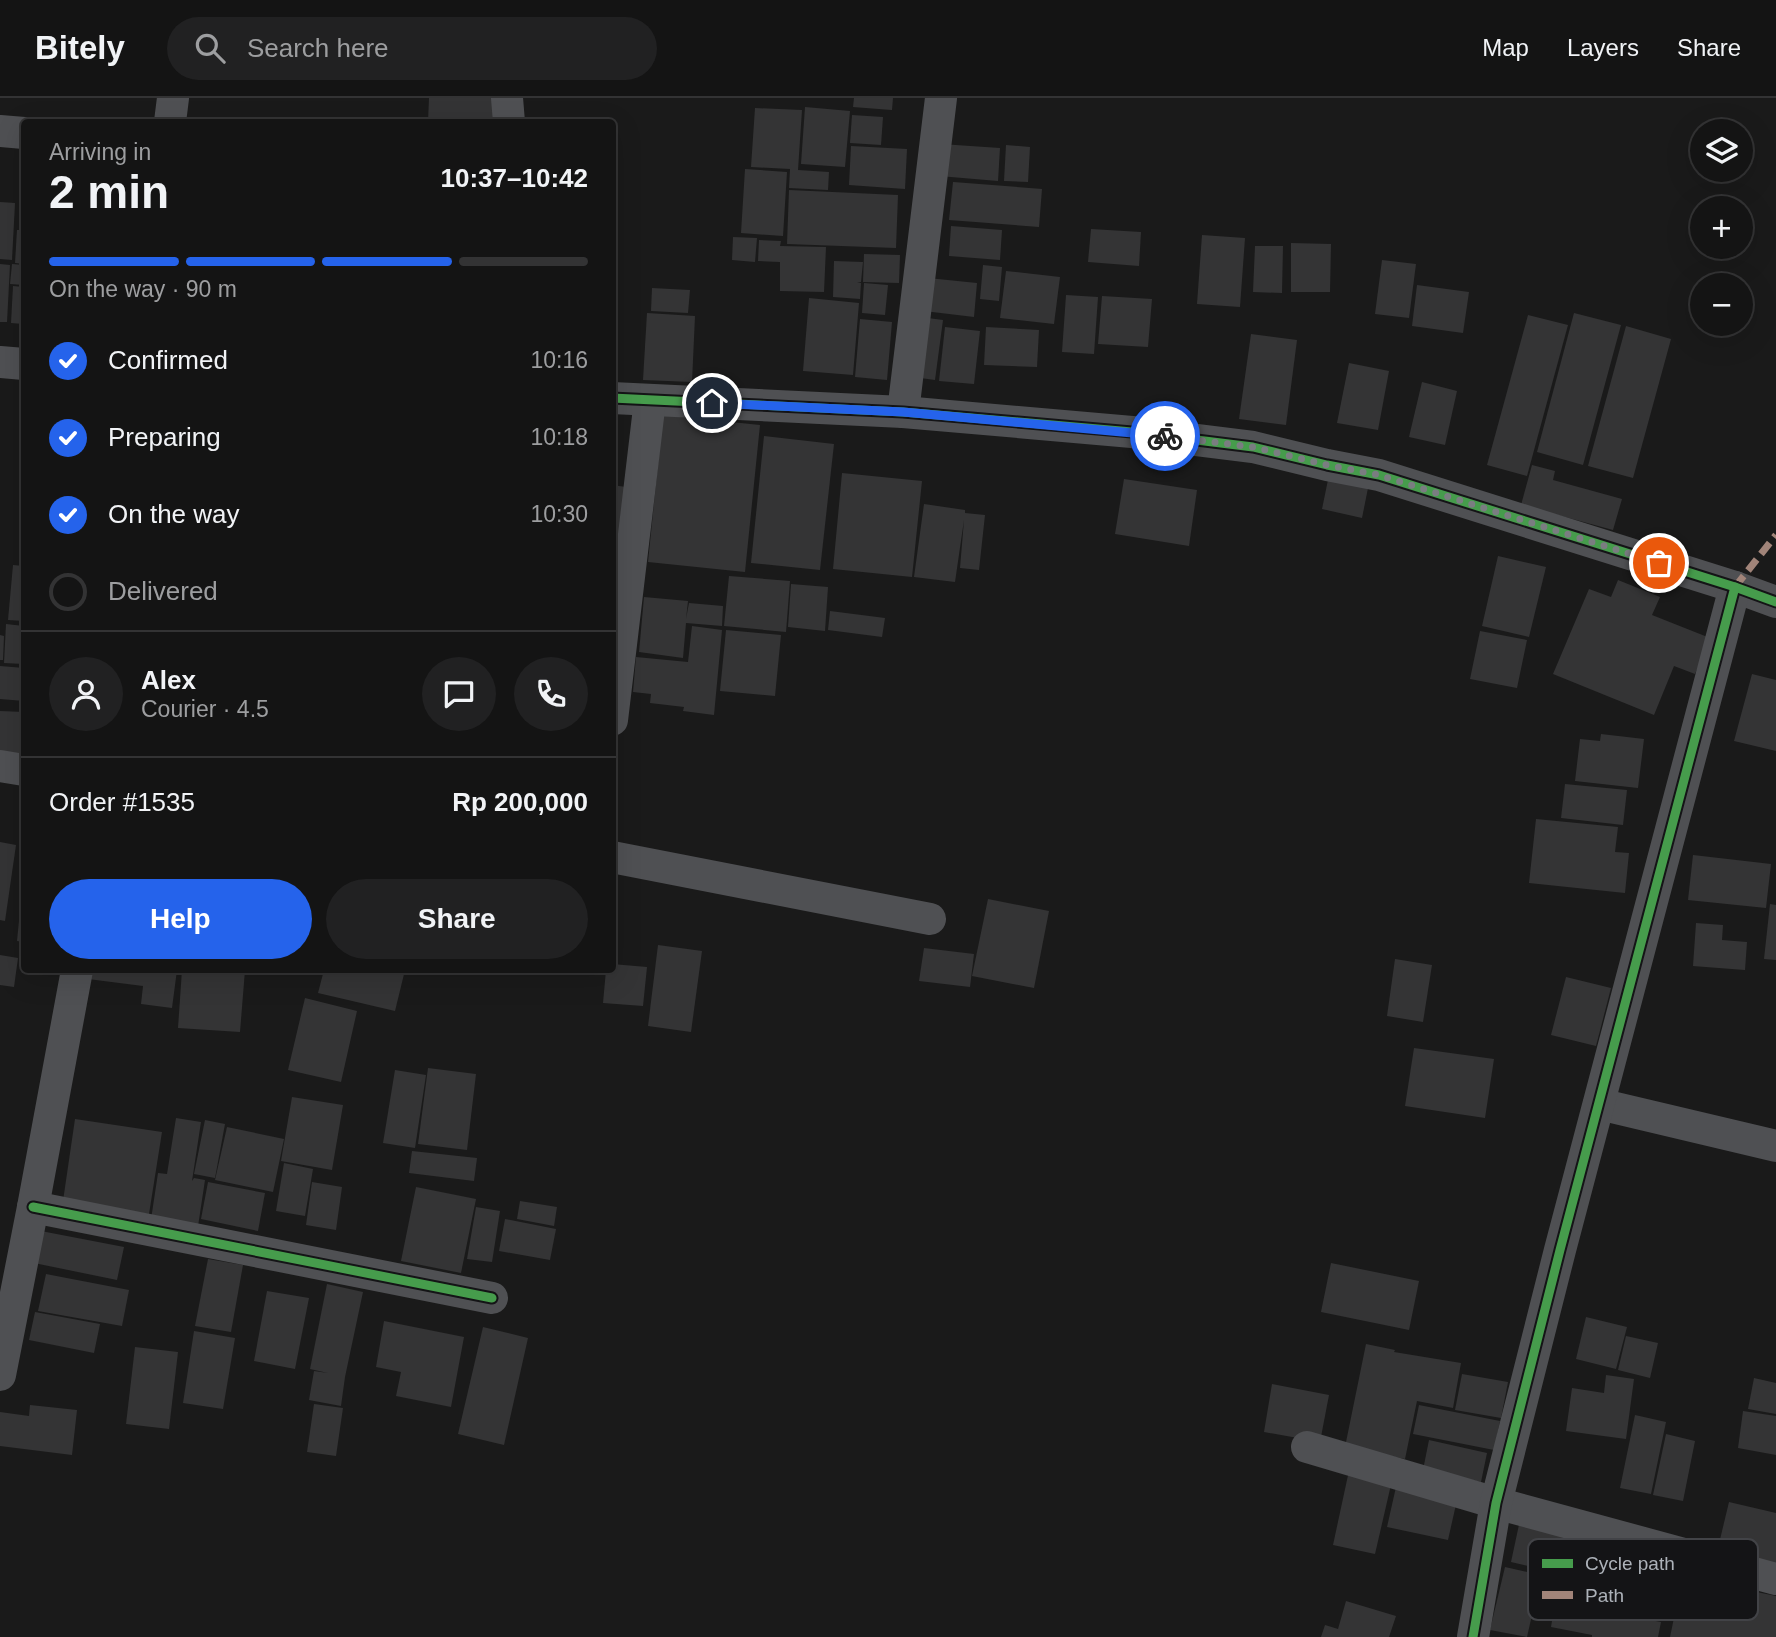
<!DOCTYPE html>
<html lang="en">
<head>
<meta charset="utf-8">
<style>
  body { margin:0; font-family:Helvetica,sans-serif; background:#212122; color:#f1f3f6; height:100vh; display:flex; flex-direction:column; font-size:26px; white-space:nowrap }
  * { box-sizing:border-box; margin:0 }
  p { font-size:23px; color:#9d9ea0 }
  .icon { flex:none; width:38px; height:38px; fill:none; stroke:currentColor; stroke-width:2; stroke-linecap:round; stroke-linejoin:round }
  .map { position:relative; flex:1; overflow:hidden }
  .panel { position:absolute; left:21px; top:21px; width:595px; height:854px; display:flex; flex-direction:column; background:#141414; border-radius:7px; box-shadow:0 7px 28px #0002,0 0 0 2px #333334 }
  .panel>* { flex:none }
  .fabs { position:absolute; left:1690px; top:21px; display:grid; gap:14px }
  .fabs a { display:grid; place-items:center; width:63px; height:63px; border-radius:50%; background:#141414; box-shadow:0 7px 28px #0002,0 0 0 2px #333334; font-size:35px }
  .pin { position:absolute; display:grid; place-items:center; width:60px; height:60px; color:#fff; margin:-30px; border:4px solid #fff; border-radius:50%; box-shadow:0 2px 7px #0007 }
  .courier { position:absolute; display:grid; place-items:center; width:70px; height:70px; margin:-35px; border:5px solid #2563eb; border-radius:50%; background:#fff; color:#222; box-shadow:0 2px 9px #0007 }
  .headline em { font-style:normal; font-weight:700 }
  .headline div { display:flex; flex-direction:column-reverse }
  .headline { display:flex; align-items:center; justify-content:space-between; height:119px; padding:0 28px }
  h1 { font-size:46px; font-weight:700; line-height:52px }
  .bar { display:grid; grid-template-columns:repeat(4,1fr); gap:10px 7px; align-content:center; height:84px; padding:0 28px }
  .bar i { height:9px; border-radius:5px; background:#333334 }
  .bar .selected { background:#2563eb }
  .bar p { grid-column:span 4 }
  .line { display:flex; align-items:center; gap:18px; padding:0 28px; border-top:2px solid #333334 }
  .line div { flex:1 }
  .round { display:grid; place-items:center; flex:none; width:74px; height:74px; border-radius:37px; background:#212122 }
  ol { padding:0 28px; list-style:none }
  li { display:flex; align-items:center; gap:21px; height:77px }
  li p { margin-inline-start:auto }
  li .icon { padding:7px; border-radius:50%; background:#2563eb; color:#fff; stroke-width:4 }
  li:last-child { color:#9d9ea0 }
  li i { width:38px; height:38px; border:4px solid #333334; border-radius:50% }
  .cta { display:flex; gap:14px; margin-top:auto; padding:14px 28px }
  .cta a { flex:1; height:80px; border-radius:42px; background:#2563eb; color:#fff; font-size:28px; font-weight:700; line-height:80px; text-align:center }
  .cta a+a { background:#212122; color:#f1f3f6 }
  header { display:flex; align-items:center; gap:42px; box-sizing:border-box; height:98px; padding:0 35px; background:#141414; border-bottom:2px solid #333334 }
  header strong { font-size:33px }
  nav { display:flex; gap:38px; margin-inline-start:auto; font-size:24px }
  .search { width:490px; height:63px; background:#212122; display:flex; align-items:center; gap:18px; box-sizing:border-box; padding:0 24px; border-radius:38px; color:#9d9ea0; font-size:26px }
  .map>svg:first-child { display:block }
</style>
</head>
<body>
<header>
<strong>Bitely</strong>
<div class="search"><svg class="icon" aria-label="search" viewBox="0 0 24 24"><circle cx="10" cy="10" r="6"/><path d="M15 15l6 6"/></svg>Search here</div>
<nav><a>Map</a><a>Layers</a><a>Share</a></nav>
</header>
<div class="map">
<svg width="1776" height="1539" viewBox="0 0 1776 1539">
  <rect width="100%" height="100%" fill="#1a1a1a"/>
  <g fill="#343435">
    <path d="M429,0H499L498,24H428Z"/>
    <path d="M854,0H893L892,12L853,9Z"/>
    <path d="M805,9L850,13L845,69L801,66Z"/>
    <path d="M755,10L802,12L798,72L829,74L828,92L789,90L790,71L751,69Z"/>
    <path d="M852,17L883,19L881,47L850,45Z"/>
    <path d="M941,46L1000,50L998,83L939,78Z"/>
    <path d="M1006,47L1030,49L1028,84L1004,83Z"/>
    <path d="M851,48L907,51L905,91L849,87Z"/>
    <path d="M745,71L787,74L783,138L741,135Z"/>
    <path d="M953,84L1042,91L1039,129L949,122Z"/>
    <path d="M789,92L898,97L896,150L787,146Z"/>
    <path d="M0,104L15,105L12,162L0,161Z"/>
    <path d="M951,128L1002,132L1000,162L949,158Z"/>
    <path d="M1091,131L1141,134L1139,168L1088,164Z"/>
    <path d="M17,132H24V166L15,165Z"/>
    <path d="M1202,137L1245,140L1240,209L1197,206Z"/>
    <path d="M733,139L757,140L755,164L732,162Z"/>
    <path d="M759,142L781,143L780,148L826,149L824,194L780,193V164L758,163Z"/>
    <path d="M1291,145L1331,146L1330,194H1291Z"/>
    <path d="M1255,148H1283L1282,195L1253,194Z"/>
    <path d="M864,156L900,157L899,185L863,184Z"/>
    <path d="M1382,162L1416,166L1409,220L1375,216Z"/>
    <path d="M834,163L863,164L861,184H857L861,185L860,201L833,199Z"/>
    <path d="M0,166L10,167L7,224H0Z"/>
    <path d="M12,166L24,167V187L10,186Z"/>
    <path d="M983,167L1002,169L999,203L980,201Z"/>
    <path d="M1006,173L1060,179L1054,226L1000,220Z"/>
    <path d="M928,180L977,185L974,219L924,213Z"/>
    <path d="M864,185L888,187L885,217L862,215Z"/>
    <path d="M1417,187L1469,194L1463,235L1412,228Z"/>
    <path d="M13,188L24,189V226L11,225Z"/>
    <path d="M652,190L690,192L688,215L651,213Z"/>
    <path d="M1066,197L1098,199L1094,256L1062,254Z"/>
    <path d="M1102,198L1152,201L1148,249L1098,246Z"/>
    <path d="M809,200L859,205L853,277L803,273Z"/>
    <path d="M647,215L695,218L692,284L643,282Z"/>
    <path d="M1574,215L1621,227L1583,367L1537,354Z"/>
    <path d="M1528,217L1568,227L1527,378L1487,367Z"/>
    <path d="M920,219L943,222L935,282L913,279Z"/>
    <path d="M860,221L892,224L887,282L855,279Z"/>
    <path d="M1626,228L1671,241L1633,380L1588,368Z"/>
    <path d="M945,229L980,233L974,286L939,283Z"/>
    <path d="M986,229L1039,232L1037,269L984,267Z"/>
    <path d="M1251,236L1297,242L1286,327L1239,321Z"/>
    <path d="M1349,265L1389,273L1378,332L1337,325Z"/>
    <path d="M1422,284L1457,293L1445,347L1409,339Z"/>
    <path d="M663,317L760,327L745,474L648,464Z"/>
    <path d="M764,338L834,346L820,472L751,465Z"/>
    <path d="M1532,367L1555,373L1553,382L1622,401L1613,432L1521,407Z"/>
    <path d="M842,375L922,383L912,479L833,471Z"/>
    <path d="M1329,377L1369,385L1362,420L1322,411Z"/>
    <path d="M1124,381L1197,392L1189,448L1115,436Z"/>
    <path d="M612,387L626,389L620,442L612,441Z"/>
    <path d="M924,406L965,412V415L985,417L979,472L960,470L964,422L955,484L914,479Z"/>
    <path d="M1498,458L1546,469L1529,539L1482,528Z"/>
    <path d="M13,467L24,468V523L8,522Z"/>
    <path d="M729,478L790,483L786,534L724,528Z"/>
    <path d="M1618,482L1660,499L1652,517L1710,540L1695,576L1674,568L1654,617L1553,576L1589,491L1611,499Z"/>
    <path d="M791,486L828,489L825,533L788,529Z"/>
    <path d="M644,499L688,503L686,521L689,505L723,508L722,528L686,525L683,560L639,554Z"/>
    <path d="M830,513L885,520L882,539L828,532Z"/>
    <path d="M6,526L24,528V566L4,565Z"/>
    <path d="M692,528L722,532L714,617L683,613L684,609L650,605L651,596L633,594L636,559L688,564Z"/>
    <path d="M726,532L781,537L775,598L720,593Z"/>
    <path d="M1480,533L1527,542L1517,590L1470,581Z"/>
    <path d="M0,537L4,538L3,562H0Z"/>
    <path d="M0,568L24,570V603L0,601Z"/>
    <path d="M1752,576L1776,582V653L1734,643Z"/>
    <path d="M0,613L24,614L20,660L0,659Z"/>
    <path d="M1601,636L1644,641L1638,690L1575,683L1580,641L1600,643Z"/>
    <path d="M1565,686L1627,692L1623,727L1561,720Z"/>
    <path d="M1536,721L1618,729L1615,754L1629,755L1625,795L1529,785Z"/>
    <path d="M0,744L16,747L5,823L0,822Z"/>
    <path d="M1693,757L1771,766L1766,810L1688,802Z"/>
    <path d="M988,801L1049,813L1034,890L972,878Z"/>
    <path d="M1770,806L1776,807V862L1764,861Z"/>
    <path d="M20,813L24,814V844L17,843Z"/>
    <path d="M1696,825L1723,827L1722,842L1747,844L1745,872L1693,868Z"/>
    <path d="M658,847L702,853L691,934L648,928Z"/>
    <path d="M924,850L974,856L970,889L919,883Z"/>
    <path d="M0,857L18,860L14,889L0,887Z"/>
    <path d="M1395,861L1432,867L1423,924L1387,918Z"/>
    <path d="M612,866L647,869L643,908L603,905L606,872H612Z"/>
    <path d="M89,872H177L172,910L141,906L143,888L88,881Z"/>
    <path d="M182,872H245L240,934L178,930Z"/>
    <path d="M324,872H405L395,913L318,895Z"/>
    <path d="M1566,879L1611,890L1596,948L1551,937Z"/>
    <path d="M305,900L357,913L341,984L288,972Z"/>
    <path d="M1414,950L1494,961L1485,1020L1405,1008Z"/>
    <path d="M428,970L476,976L467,1052L418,1046Z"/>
    <path d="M395,972L426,977L415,1050L383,1045Z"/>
    <path d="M292,999L343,1007L332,1072L281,1063Z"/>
    <path d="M176,1020L201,1024L192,1083L194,1080L205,1082L197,1135L150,1128L158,1075L167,1076Z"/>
    <path d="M75,1021L162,1034L149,1116L63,1103Z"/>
    <path d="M205,1022L225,1026L215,1080L194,1076Z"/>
    <path d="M227,1029L284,1041L273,1094L215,1082Z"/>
    <path d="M412,1053L477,1060L474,1083L409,1075Z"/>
    <path d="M284,1065L313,1071L305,1118L276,1113Z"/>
    <path d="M208,1084L265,1095L258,1133L201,1121Z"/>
    <path d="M312,1084L342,1089L336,1132L306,1127Z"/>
    <path d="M416,1089L476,1101L461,1175L401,1163Z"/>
    <path d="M520,1103L557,1109L554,1128L517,1121Z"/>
    <path d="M476,1109L500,1113L492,1164L467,1161Z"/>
    <path d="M505,1121L556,1131L550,1162L499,1153Z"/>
    <path d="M41,1133L124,1149L117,1182L34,1165Z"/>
    <path d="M208,1161L243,1167L231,1234L195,1228Z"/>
    <path d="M1331,1165L1419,1183L1409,1232L1321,1214Z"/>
    <path d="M46,1176L129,1192L122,1228L38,1213Z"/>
    <path d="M327,1186L363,1194L345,1279L341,1308L309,1302L314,1273L328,1275L310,1271Z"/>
    <path d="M267,1193L309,1200L295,1271L254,1263Z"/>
    <path d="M35,1214L100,1226L94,1255L29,1242Z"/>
    <path d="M1586,1219L1627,1229L1616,1271L1576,1261Z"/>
    <path d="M384,1223L464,1239L451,1309L396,1298L401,1274L376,1269Z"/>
    <path d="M483,1229L528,1240L504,1347L458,1336Z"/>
    <path d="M194,1233L235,1240L223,1311L183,1305Z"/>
    <path d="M1626,1238L1658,1245L1650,1280L1618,1272Z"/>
    <path d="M1366,1246L1395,1252L1394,1254L1461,1265L1453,1310L1417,1303L1405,1361L1345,1349Z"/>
    <path d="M135,1249L178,1254L169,1331L126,1326Z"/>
    <path d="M1462,1276L1508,1284L1501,1320L1455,1312Z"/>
    <path d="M1606,1277L1634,1281L1626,1341L1566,1333L1572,1290L1604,1295Z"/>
    <path d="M1754,1280L1776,1285V1316L1748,1311Z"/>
    <path d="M1272,1286L1329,1297L1320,1344L1264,1334Z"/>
    <path d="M314,1306L343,1310L336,1358L307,1354Z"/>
    <path d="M30,1307L77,1312L72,1357L0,1348V1314L29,1318Z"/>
    <path d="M1419,1307L1500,1323L1494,1352L1413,1336Z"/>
    <path d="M1743,1313L1776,1318V1357L1738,1350Z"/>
    <path d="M1635,1317L1666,1324L1651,1396L1620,1390Z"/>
    <path d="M1666,1336L1695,1343L1683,1403L1653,1397Z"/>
    <path d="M1429,1342L1487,1355L1481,1384L1423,1372Z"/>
    <path d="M1350,1368L1393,1378L1375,1456L1333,1447Z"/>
    <path d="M1396,1389L1457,1402L1448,1442L1387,1429Z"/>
    <path d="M1729,1404L1776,1415V1468L1717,1454Z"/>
    <path d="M1520,1422L1567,1433L1557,1475L1511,1464Z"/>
    <path d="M1505,1469L1541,1477L1527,1539L1490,1532Z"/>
    <path d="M1718,1486L1776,1498V1539H1670L1679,1496L1714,1503Z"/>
    <path d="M1346,1503L1396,1518L1389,1539H1321L1325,1527L1338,1531Z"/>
    <path d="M1555,1504L1661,1524L1658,1539H1592V1537L1551,1529Z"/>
  </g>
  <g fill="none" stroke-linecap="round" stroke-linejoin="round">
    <g stroke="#4f5053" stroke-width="32">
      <path d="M507,0L509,24"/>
      <path d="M170,24L173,0"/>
      <path d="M0,33L24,35"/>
      <path d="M0,264L24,266"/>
      <path d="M612,300L903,314L1132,334L1253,349L1327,367L1379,377L1735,489L1776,504"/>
      <path d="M903,314L941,0"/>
      <path d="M612,622L650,302"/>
      <path d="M0,668L24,672"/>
      <path d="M612,759L930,821"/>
      <path d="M1599,1006L1776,1048"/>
      <path d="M33,1109L492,1200"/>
      <path d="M0,1277L33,1109L77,872"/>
      <path d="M1307,1349L1496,1405L1776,1481"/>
      <path d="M1473,1539L1496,1405L1560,1152L1735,489"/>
    </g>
    <path stroke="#a18479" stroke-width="7" stroke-dasharray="14 7" stroke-linecap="butt" d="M1735,489L1776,437"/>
    <defs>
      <g id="cycleway">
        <path d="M612,300L903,314L1132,334L1253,349L1327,367L1379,377L1735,489L1776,504"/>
        <path d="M33,1109L492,1200"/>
        <path d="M1473,1539L1496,1405L1560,1152L1735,489"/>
      </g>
    </defs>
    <use href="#cycleway" stroke="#141416" stroke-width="13"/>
    <use href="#cycleway" stroke="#469c4c" stroke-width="9"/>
  </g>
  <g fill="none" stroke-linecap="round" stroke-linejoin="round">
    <path stroke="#7a7d81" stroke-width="7" stroke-dasharray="0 12.6" d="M1165,338L1253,349L1327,367L1379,377L1659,465"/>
    <path stroke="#2563eb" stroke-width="9" d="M712,305L903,314L1165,338"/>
  </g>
  <rect x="1528" y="1441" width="230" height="81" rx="10" fill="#141416" stroke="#424347" stroke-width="2"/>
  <rect x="1542" y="1461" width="31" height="9" fill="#469c4c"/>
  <rect x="1542" y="1493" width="31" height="8" fill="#a18479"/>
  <g font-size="19" fill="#adb2b9">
    <text x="1585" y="1472">Cycle path</text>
    <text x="1585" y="1504">Path</text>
  </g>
</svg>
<div class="fabs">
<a><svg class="icon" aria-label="layers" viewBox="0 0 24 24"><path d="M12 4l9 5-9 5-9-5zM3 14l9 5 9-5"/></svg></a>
<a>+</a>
<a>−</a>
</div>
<div class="pin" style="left:1659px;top:465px;background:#ea580c"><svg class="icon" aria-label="bag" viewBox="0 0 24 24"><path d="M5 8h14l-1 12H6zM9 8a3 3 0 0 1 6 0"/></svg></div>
<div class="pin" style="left:712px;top:305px;background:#1f2937"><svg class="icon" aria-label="home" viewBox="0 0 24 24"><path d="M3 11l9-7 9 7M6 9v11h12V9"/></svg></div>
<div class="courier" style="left:1165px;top:338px"><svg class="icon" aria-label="bike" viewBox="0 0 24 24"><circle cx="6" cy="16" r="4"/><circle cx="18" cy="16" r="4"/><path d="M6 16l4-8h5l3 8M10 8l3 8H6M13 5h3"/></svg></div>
<section class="panel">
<div class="headline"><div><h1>2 min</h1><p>Arriving in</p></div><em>10:37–10:42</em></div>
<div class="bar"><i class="selected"></i><i class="selected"></i><i class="selected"></i><i></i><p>On the way · 90 m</p></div>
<ol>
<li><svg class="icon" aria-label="check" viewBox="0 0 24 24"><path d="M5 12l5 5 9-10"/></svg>Confirmed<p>10:16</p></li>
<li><svg class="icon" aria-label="check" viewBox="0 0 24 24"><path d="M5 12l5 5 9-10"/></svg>Preparing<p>10:18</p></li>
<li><svg class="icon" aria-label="check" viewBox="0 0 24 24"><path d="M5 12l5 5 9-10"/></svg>On the way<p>10:30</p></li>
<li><i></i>Delivered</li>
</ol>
<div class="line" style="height:126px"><a class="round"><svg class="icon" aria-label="person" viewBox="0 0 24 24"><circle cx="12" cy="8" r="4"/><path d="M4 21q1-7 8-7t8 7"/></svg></a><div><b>Alex</b><p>Courier · 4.5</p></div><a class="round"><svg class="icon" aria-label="chat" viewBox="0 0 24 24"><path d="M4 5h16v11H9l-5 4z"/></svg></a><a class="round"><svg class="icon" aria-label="phone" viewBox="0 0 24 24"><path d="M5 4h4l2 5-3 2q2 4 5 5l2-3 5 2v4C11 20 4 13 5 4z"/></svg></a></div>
<div class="line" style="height:91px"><div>Order #1535</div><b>Rp 200,000</b></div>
<div class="cta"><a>Help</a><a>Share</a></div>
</section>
</div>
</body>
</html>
